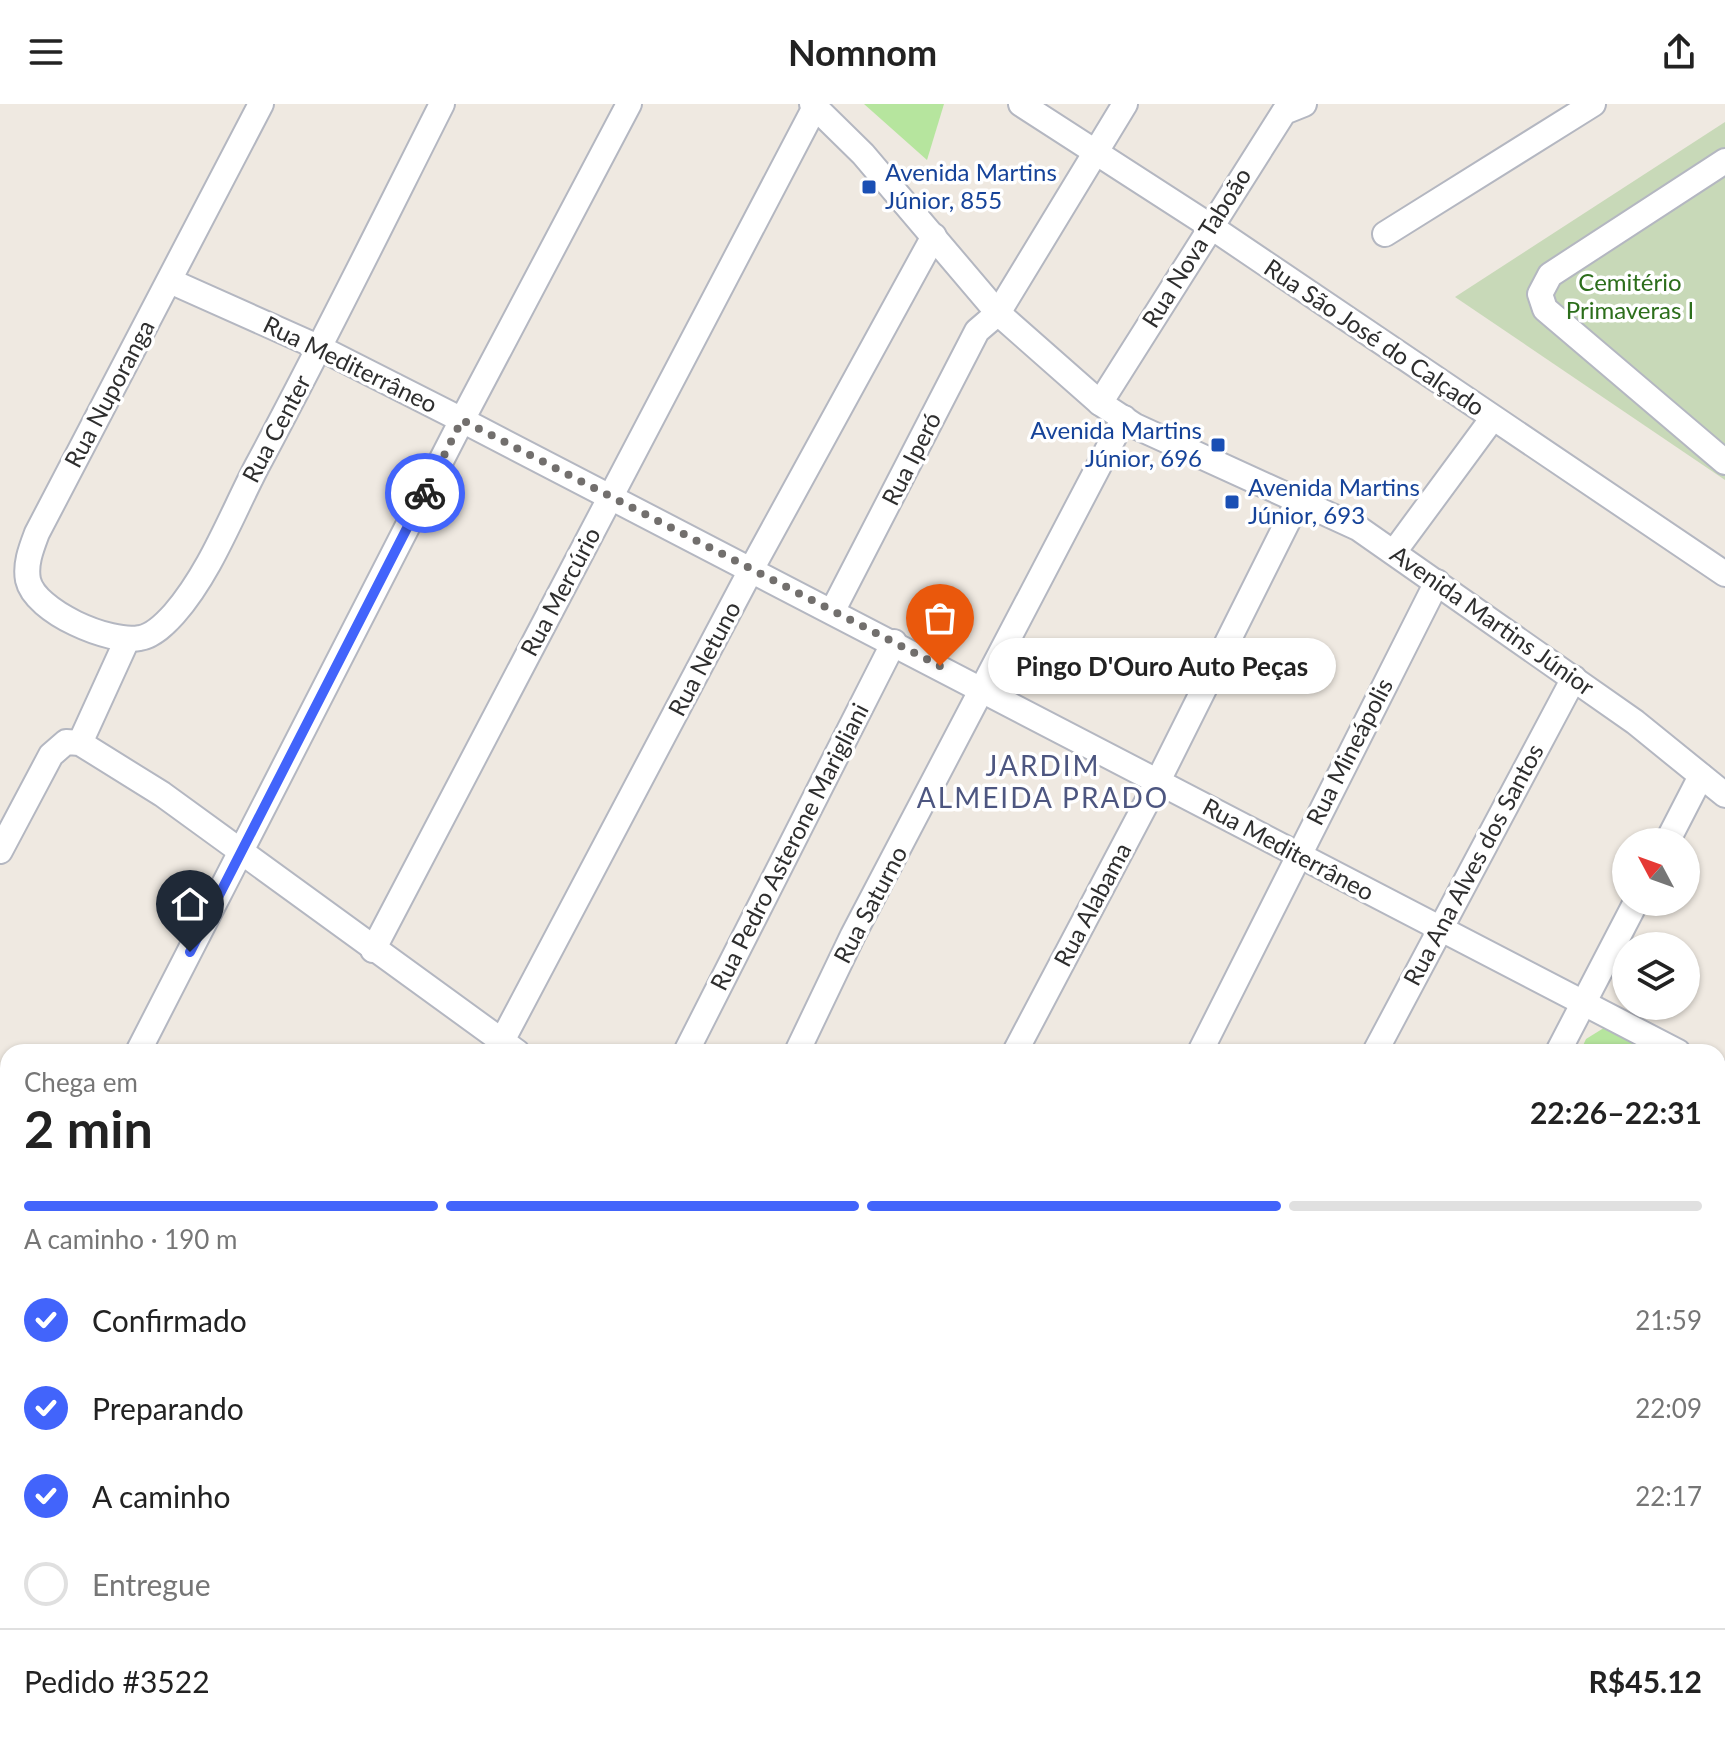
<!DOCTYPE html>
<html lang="pt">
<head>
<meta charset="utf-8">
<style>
  body { margin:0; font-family:Lato,sans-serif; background:#f2f2f2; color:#222; height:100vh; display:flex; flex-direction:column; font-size:30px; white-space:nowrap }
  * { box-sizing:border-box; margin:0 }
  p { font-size:26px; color:#767676 }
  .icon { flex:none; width:44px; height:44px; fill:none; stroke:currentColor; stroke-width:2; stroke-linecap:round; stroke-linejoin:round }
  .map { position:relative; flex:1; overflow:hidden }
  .drawer { position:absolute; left:0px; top:940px; width:1726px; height:704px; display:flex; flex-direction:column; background:#fff; border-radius:24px 24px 0 0; box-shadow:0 2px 6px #0004 }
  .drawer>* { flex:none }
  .needle { width:52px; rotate:311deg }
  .controls { position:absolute; left:1612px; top:724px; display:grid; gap:16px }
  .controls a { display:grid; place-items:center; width:88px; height:88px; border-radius:50%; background:#fff; box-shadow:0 2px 6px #0004; font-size:40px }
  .pin { position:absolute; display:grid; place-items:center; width:68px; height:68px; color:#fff; margin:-82px -34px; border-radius:50% 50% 50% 0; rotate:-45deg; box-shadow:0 0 8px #0007 }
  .pin .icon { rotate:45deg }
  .courier { position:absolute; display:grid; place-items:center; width:80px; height:80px; margin:-40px; border:6px solid #4264fb; border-radius:50%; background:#fff; color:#222; box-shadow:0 2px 10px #0007 }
  .bubble { position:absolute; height:56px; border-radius:28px; background:#fff; box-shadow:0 2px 6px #0004; font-size:26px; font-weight:700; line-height:56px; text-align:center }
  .headline em { font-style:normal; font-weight:700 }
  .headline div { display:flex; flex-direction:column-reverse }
  .headline { display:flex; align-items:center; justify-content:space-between; height:136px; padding:0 24px }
  h1 { font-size:52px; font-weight:700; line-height:60px }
  .bar { display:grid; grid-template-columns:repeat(4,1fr); gap:12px 8px; align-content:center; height:96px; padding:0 24px }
  .bar i { height:10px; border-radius:6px; background:#e0e0e0 }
  .bar .selected { background:#4264fb }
  .bar p { grid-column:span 4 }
  .line { display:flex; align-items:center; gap:20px; padding:0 24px; border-top:2px solid #e0e0e0 }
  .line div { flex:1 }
  ol { padding:0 24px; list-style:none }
  li { display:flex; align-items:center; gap:24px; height:88px }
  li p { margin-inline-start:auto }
  li .icon { padding:8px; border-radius:50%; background:#4264fb; color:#fff; stroke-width:4 }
  li:last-child { color:#767676 }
  li i { width:44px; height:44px; border:4px solid #e0e0e0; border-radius:50% }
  header { display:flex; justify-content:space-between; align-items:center; height:104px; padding:0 24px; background:#fff; font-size:36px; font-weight:700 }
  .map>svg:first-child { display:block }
</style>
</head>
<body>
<header><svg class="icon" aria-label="menu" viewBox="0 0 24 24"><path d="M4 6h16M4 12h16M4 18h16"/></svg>Nomnom<svg class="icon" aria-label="share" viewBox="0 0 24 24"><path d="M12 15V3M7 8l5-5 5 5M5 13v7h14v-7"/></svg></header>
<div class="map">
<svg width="1725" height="1644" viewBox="0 0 1725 1644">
  <rect width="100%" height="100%" fill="#efe9e1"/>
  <g fill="#b6e59e">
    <path d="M864,0H944L927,56Z"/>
    <path d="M1607,922L1656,948H1580L1586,935Z"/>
    <path d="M1718,981L1725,985V1157L1718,1153Z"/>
  </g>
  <path fill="#c8d9b8" d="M1725,18V376L1455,193Z"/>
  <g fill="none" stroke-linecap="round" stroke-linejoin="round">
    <defs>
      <g id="minor">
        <path d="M261,0L37,429C31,445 25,460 28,476C35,508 110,540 140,534C153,532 165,520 174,510C210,469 232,410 257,362C321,243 381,121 442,0"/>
        <path d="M812,0L863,50L998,209L1100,299L1135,322L1358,424L1635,618L1725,691"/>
        <path d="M1021,0L1210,122L1725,470"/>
        <path d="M1725,57L1550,171L1540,190L1545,205L1725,358"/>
        <path d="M1385,130L1593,0"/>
        <path d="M170,177L320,244L462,316L1678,948"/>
        <path d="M1100,299L1284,8L1304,0"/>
        <path d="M1394,448L1492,315"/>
        <path d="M833,506L977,227L998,209L1125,0"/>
        <path d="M80,639L127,536"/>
        <path d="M1667,738L1701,672"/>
        <path d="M0,747L51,651L66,638L80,639L162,690L517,948"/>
        <path d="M373,846L815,3"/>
        <path d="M502,937L752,464L934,132"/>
        <path d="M138,948L462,316L629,0"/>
        <path d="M686,948L894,538"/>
        <path d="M797,948L853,831L1124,314"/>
        <path d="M1015,948L1159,675L1299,395"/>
        <path d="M1200,948L1437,478"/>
        <path d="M1375,948L1574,574"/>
        <path d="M1558,948L1636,798"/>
        <path d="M1718,968L1725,972"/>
        <path d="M0,1102L8,1107"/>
        <path d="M1718,1169L1725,1173"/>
        <path d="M0,1207L8,1192"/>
        <path d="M0,1268L8,1272"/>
        <path d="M1718,1336L1725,1322"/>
        <path d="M0,1446L8,1450"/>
        <path d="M1718,1588L1725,1590"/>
        <path d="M0,1624L8,1629"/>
        <path d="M23,1636L39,1644"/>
        <path d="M376,1636L392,1644"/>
        <path d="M603,1636L618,1644"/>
        <path d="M955,1636L956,1644"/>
        <path d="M1090,1636L1105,1644"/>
        <path d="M1125,1636L1153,1644"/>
        <path d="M1325,1636L1326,1644"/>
        <path d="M1413,1636L1432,1644"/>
        <path d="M421,1644L426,1636"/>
        <path d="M910,1644L914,1636"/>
        <path d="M1572,1644L1575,1636"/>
      </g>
    </defs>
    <use href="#minor" stroke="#b4b7c1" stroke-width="28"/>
    <use href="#minor" stroke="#fff" stroke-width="24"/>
  </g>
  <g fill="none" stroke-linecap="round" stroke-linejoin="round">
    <path stroke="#726f6d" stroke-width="8" stroke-dasharray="0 14.4" d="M425,389L462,316L940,562"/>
    <path stroke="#4264fb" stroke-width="10" d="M190,848L425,389"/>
  </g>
  <g fill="#1a4fb4" stroke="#fff" stroke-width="3">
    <rect x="861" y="75" width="16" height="16" rx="4"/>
    <rect x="1210" y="333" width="16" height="16" rx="4"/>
    <rect x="1224" y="390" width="16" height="16" rx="4"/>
  </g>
  <g text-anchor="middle" stroke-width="7" stroke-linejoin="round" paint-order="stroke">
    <g font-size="24" fill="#164399" stroke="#fff" text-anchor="start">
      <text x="885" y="77">Avenida Martins<tspan x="885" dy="28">Júnior, 855</tspan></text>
      <text x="1202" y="335" text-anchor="end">Avenida Martins<tspan x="1202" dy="28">Júnior, 696</tspan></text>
      <text x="1248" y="392">Avenida Martins<tspan x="1248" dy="28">Júnior, 693</tspan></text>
    </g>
    <g font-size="24" fill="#2e2e2e" stroke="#fff">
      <text transform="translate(1197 144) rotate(-58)" y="8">Rua Nova Taboão</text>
      <text transform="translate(1374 234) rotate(34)" y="8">Rua São José do Calçado</text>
      <text transform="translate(350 261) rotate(26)" y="8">Rua Mediterrâneo</text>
      <text transform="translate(110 290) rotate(-62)" y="8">Rua Nuporanga</text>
      <text transform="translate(277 325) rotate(-62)" y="8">Rua Center</text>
      <text transform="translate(912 355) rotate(-63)" y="8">Rua Iperó</text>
      <text transform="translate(561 488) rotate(-62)" y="8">Rua Mercúrio</text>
      <text transform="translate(1492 517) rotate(35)" y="8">Avenida Martins Júnior</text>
      <text transform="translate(705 555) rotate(-62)" y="8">Rua Netuno</text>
      <text transform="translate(1350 648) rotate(-63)" y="8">Rua Mineápolis</text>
      <text transform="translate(790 743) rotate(-63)" y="8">Rua Pedro Asterone Marigliani</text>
      <text transform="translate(1288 746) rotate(28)" y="8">Rua Mediterrâneo</text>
      <text transform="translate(1474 761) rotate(-62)" y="8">Rua Ana Alves dos Santos</text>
      <text transform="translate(871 801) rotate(-62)" y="8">Rua Saturno</text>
      <text transform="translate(1093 801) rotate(-62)" y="8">Rua Alabama</text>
    </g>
    <g font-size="24" fill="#2c6e1b" stroke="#fff">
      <text x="1630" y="187">Cemitério<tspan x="1630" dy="28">Primaveras I</tspan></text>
    </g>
    <g font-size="28" letter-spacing="2" fill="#4d5680" stroke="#fff">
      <text x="1043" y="672">JARDIM<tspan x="1043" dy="32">ALMEIDA PRADO</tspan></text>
    </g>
  </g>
</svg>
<div class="controls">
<a><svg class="needle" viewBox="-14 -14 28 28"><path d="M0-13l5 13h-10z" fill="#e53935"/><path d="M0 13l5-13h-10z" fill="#767676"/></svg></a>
<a><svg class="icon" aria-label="layers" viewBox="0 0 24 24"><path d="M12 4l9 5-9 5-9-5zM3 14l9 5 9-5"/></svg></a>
</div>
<div class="pin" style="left:940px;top:562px;background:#ea580c"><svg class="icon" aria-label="bag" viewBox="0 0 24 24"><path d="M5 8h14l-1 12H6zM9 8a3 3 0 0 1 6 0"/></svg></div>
<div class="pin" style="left:190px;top:848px;background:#1f2937"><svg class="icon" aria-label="home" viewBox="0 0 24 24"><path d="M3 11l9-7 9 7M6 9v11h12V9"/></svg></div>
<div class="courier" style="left:425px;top:389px"><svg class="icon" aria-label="bike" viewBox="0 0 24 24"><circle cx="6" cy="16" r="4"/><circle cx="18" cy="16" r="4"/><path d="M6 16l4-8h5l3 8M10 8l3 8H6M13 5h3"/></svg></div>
<div class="bubble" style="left:988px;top:534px;width:348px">Pingo D'Ouro Auto Peças</div>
<section class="drawer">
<div class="headline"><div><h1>2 min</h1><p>Chega em</p></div><em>22:26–22:31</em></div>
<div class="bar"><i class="selected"></i><i class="selected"></i><i class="selected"></i><i></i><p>A caminho · 190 m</p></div>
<ol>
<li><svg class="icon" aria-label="check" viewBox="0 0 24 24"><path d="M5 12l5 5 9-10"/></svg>Confirmado<p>21:59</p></li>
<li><svg class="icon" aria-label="check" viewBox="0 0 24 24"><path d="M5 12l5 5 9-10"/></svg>Preparando<p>22:09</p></li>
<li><svg class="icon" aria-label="check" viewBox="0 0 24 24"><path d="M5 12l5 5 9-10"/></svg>A caminho<p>22:17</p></li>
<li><i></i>Entregue</li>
</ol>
<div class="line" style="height:104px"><div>Pedido #3522</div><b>R$45.12</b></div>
</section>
</div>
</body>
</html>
